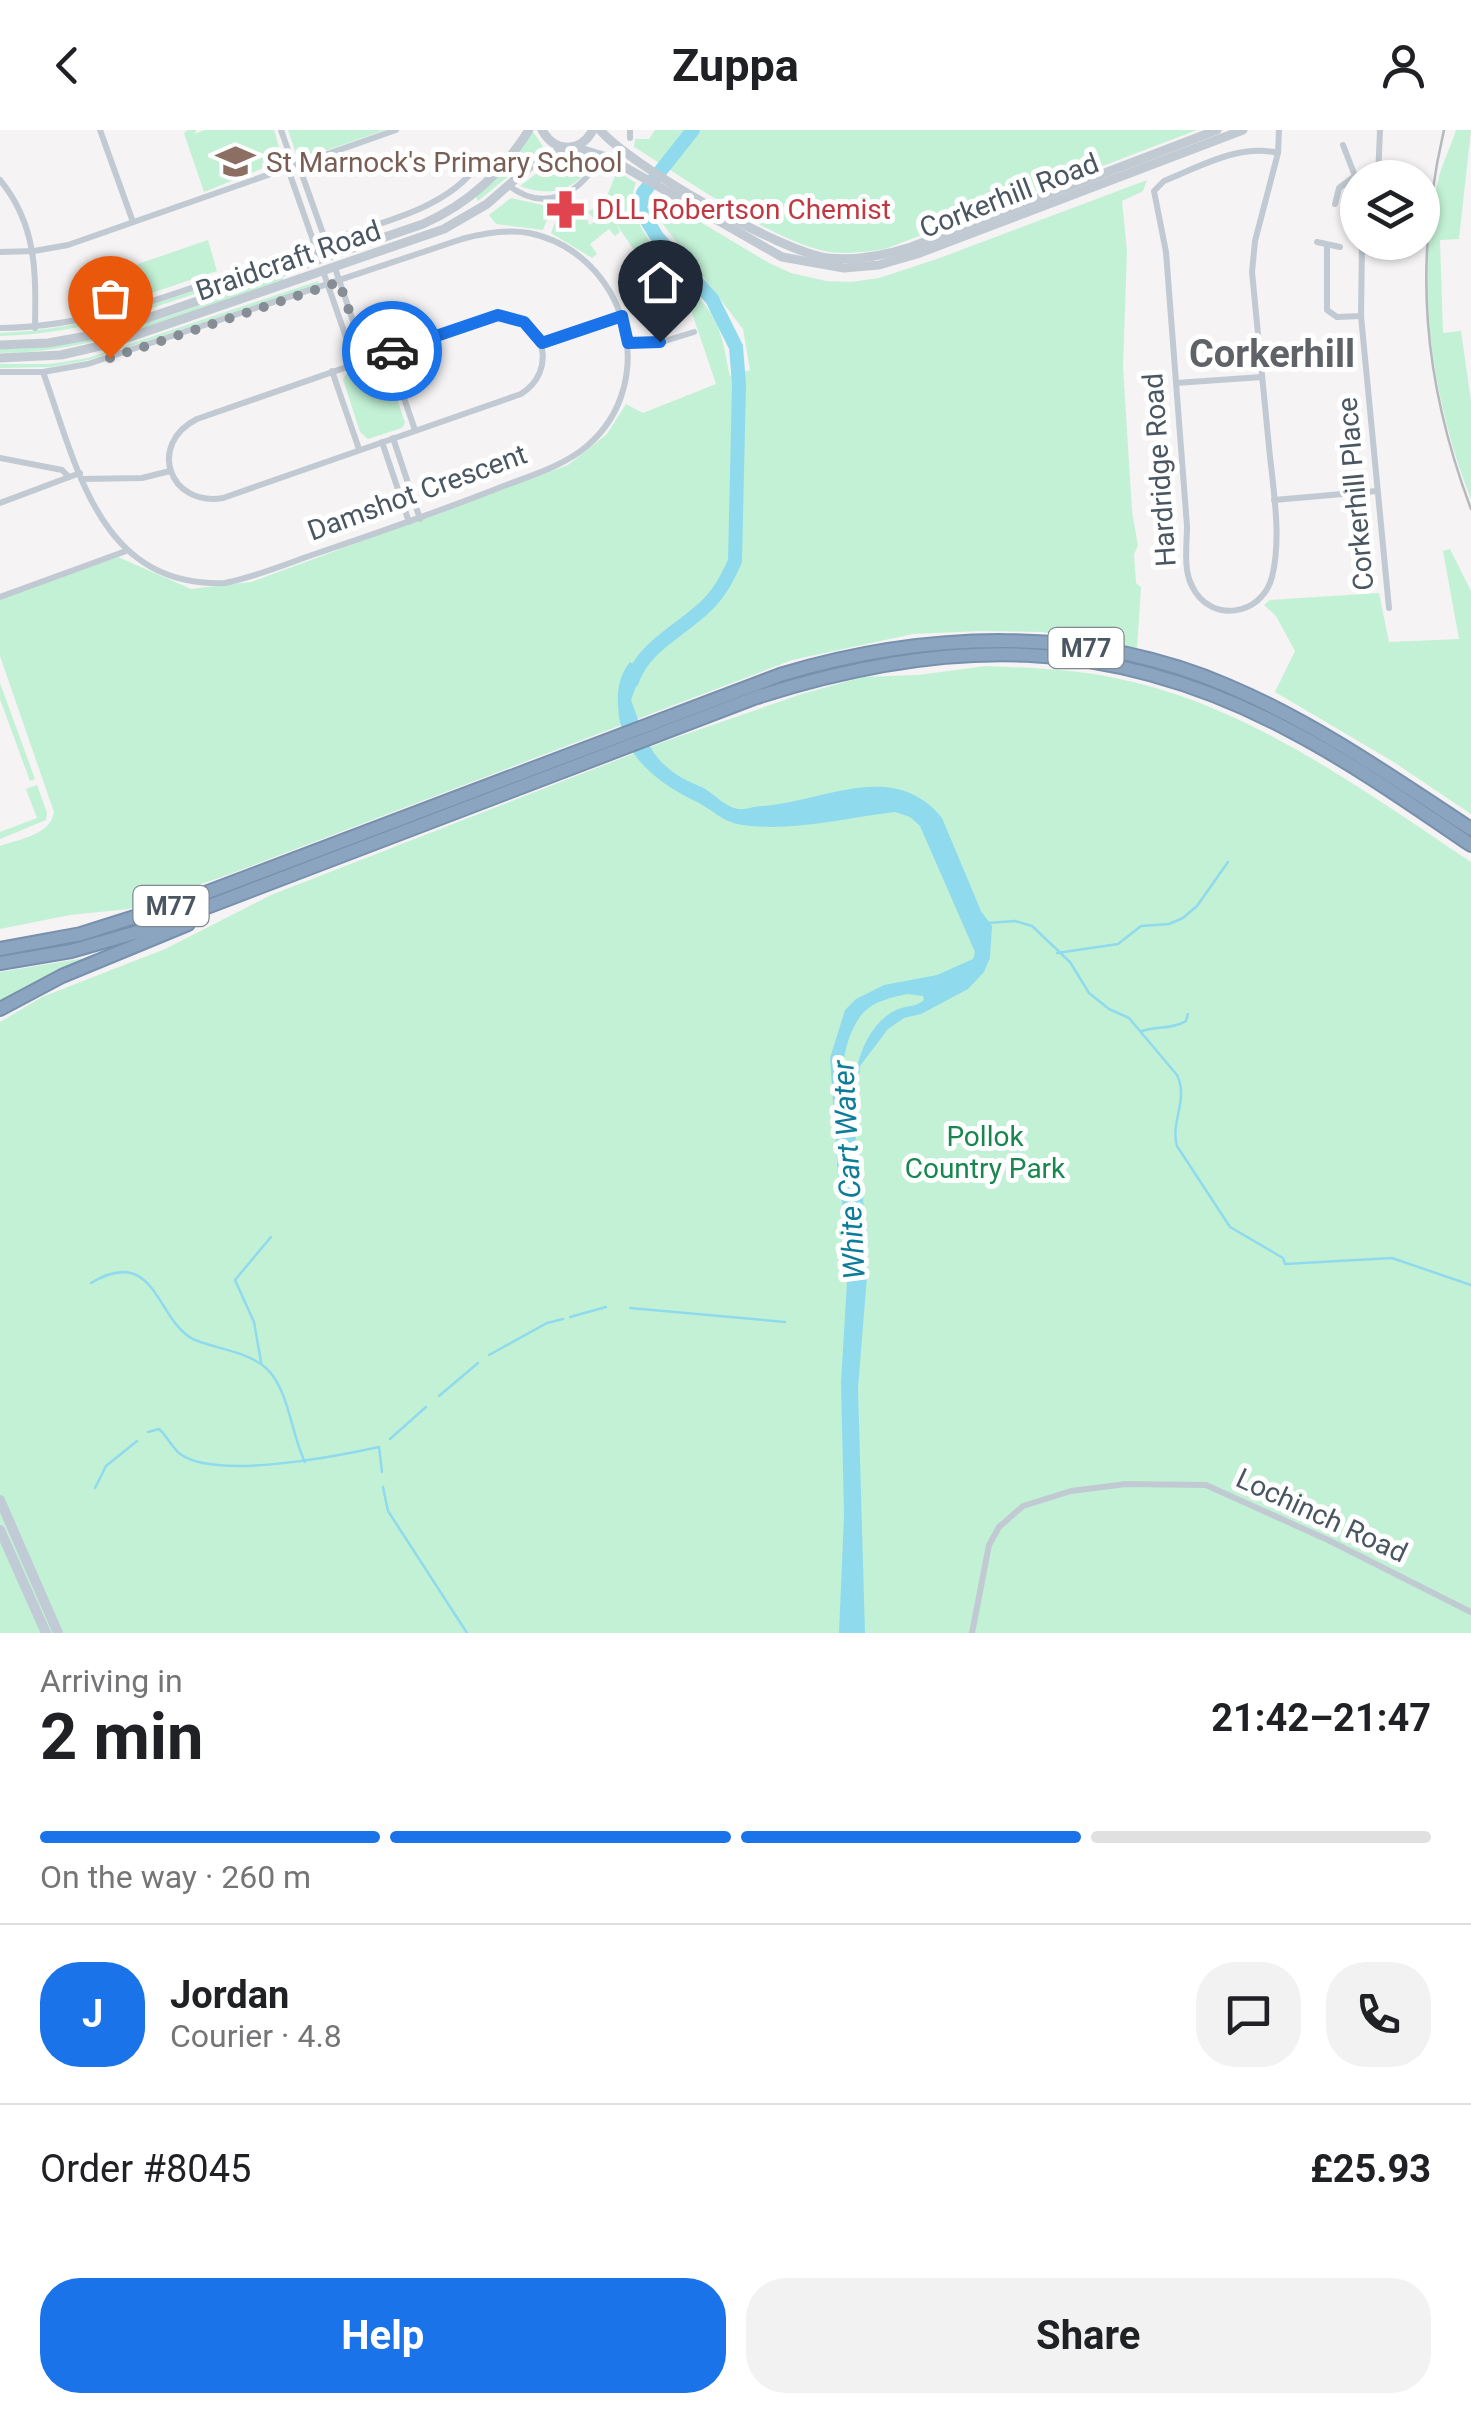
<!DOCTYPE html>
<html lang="en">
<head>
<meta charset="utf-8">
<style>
  body { margin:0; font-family:Roboto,sans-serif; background:#f2f2f2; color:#202124; height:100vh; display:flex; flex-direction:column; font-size:38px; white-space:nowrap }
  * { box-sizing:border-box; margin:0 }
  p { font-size:32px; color:#757577 }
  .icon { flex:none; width:55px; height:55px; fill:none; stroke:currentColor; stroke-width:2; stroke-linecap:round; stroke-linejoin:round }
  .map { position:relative; height:1503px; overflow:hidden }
  .sheet { display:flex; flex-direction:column; background:#fff; flex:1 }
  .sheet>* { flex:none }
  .buttons { position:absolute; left:1340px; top:30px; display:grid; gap:20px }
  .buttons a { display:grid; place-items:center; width:100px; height:100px; border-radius:50%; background:#fff; box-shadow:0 2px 8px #0004; font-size:50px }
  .pin { position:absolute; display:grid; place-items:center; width:85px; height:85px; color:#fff; margin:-102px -42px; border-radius:50% 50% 50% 0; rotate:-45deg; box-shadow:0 0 10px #0007 }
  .pin .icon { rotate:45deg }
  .courier { position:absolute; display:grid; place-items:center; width:100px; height:100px; margin:-50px; border:8px solid #1a73e8; border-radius:50%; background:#fff; color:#222; box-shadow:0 2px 12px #0007 }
  .summary em { font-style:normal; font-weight:700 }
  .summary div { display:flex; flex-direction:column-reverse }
  .summary { display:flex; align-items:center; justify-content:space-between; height:170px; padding:0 40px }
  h1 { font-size:65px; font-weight:700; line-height:75px }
  .bar { display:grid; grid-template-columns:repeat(4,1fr); gap:15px 10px; align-content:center; height:120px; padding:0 40px }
  .bar i { height:12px; border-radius:8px; background:#e0e0e0 }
  .bar .active { background:#1a73e8 }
  .bar p { grid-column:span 4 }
  .line { display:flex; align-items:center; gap:25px; padding:0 40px; border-top:2px solid #e0e0e0 }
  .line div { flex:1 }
  .round { display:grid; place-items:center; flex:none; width:105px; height:105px; border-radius:40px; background:#f2f2f2 }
  .cta { display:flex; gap:20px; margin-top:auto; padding:20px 40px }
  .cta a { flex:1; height:115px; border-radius:40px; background:#1a73e8; color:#fff; font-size:40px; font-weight:700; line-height:115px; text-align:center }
  .cta a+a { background:#f2f2f2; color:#202124 }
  header { display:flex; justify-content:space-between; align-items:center; height:130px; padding:0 40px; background:#fff; font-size:45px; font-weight:700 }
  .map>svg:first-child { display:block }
</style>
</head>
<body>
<header><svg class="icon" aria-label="back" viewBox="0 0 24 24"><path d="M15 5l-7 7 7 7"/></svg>Zuppa<svg class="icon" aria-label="person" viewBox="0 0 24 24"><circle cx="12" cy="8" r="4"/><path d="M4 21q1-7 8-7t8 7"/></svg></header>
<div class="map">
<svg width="1471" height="1503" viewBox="0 0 1471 1503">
  <rect width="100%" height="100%" fill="#f5f3f3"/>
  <g fill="#c3f1d5">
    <path d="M188,0H197L194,4L205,0H274L283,30L204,62L184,3Z"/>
    <path d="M288,0H385L302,29L297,26Z"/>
    <path d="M655,0H1197L885,119C865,122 844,125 824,121C767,108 685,48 634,17L635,9H649Z"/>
    <path d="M1456,0H1471L1459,109L1440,110L1443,203L1461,201L1471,271V369C1433,273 1414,152 1438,51C1442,33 1451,17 1456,0Z"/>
    <path d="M531,3H534L546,21L521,36L478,71L476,67L502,42Z"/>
    <path d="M575,30L592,31C580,60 548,68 520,56L545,37Z"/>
    <path d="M617,41L636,53C616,98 692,150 713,187C724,206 725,226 730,246L750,240L743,199L659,89L652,73L655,65L769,133L791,143L826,151L851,152L879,148L937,129L1147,50L1143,61L1122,71L1127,121L1123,237L1132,381L1138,416L1134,424L1136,453L1141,457L1137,518L1042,502L980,501L913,504L792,530L230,744L129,779L70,785L0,799V716C19,709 51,705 54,682L0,526V468L118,427L191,459L251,452L568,335L607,304L626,274L643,283L716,254L690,177L672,159L643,140L660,135L649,118L634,120L617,95L620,102L615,106L609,99L590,114L597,124L592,128L551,103L558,84L565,95L586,83L589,95L596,91L588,82L605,71Z"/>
    <path d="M511,68L552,77L543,100L496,94L489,85Z"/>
    <path d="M208,110L217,141L107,178L97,148Z"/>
    <path d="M307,120L308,123C208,157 107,204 0,206V203C107,200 207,154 307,120Z"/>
    <path d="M283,146V150C190,180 99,223 0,223V219C98,220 191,176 283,146Z"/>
    <path d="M318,151L319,154L89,230L51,237L0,238V234H50L88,228Z"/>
    <path d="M378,232L386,235L405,293L402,298L368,309L360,302L343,249L347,243Z"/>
    <path d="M1450,419L1471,461V684L1392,631L1275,562L1295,521L1276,486L1264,475L1270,470L1379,463L1389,512L1459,509L1443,421Z"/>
    <path d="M986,536C1029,538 1072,539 1115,548C1247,574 1361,659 1471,732V1503H0V892L42,867L165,819L271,765L666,611L802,564L863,547L918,545Z"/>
    <path d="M0,553L35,649L30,651L0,569Z"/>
    <path d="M37,655L47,683L46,690L0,709V702L37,688L26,659Z"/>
    <path d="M91,827L0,872V842Z"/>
  </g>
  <path fill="#90daee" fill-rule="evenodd" d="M630,532L642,540L631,570C647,614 653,637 699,656C713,661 723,677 739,679C746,680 755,676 762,676C823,672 894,628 942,688L981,781L992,796L990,828L984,842L968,859L921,884L904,888L888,899L860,936L858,960L845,964L860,1025L868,1134L858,1258L865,1503H839L844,1385L841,1252L849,1119L838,1044L830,928L845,880L856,869L884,855L937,845L973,829L975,822L920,696L910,687L895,682C846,688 791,702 742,695C722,692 712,679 695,671C655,652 619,622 618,575C617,558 620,545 630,532ZM907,864L923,866L924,870C915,878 904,875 894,881C871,893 856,926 856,951L848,959C836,940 849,899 863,883C876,870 891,868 907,864Z"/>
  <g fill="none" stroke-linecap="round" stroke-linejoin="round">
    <g stroke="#90daee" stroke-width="2.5">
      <path d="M988,793L1015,791L1032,796L1070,832L1089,863L1109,879L1129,888L1177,945C1189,969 1170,992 1177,1016L1230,1097L1283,1128L1285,1134L1392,1128L1471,1155"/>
      <path d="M1057,823L1118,814L1141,796L1169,794L1183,788L1197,776L1228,732"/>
      <path d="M1142,901C1157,896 1174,899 1186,891L1188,884"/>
      <path d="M91,1153C156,1114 156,1190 193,1209C215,1219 247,1221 266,1238C289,1259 291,1304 305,1332"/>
      <path d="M630,1178L785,1192"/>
      <path d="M570,1187L606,1177"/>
      <path d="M489,1225L547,1193L563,1189"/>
      <path d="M261,1232L254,1192L235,1150L271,1107"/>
      <path d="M439,1266L478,1233"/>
      <path d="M148,1302L159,1299C167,1306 171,1316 179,1323C213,1351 338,1326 379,1317L382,1342"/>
      <path d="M390,1309L426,1277"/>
      <path d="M383,1357L388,1381L467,1503"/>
      <path d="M95,1358L106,1336L137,1311"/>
    </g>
    <path stroke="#90daee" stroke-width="14" d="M632,551C643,517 680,501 705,477C719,464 727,449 735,431L739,254L736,217L712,169L657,107L640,79L643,63L693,0"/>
    <defs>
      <g id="motorway">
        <path d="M0,819L81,804L179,773L780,545C926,501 1086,495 1228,556C1315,593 1392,647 1471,699"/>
        <path d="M0,833L71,821L152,798L754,568C946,506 1110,504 1291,601C1354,634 1412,675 1471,715"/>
        <path d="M0,879L62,846L188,794"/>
      </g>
    </defs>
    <use href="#motorway" stroke="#7690ad" stroke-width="16"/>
    <g stroke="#c1cad2" stroke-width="6">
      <path d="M100,0L133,92"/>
      <path d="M281,0L294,37"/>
      <path d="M630,0V8"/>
      <path d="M1343,15L1355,46L1359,48"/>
      <path d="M1278,23C1240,13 1199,37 1164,51L1154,61L1166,122L1187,396C1187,415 1183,439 1192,456C1210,494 1262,486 1272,447C1282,407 1273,358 1269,317C1263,259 1258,200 1252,142L1255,111L1278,23L1279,0"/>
      <path d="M299,36L331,126"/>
      <path d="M288,39L320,130"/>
      <path d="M1378,48L1380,0"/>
      <path d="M0,50C37,95 36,143 35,198"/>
      <path d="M508,55C545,84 584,63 600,25"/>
      <path d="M1335,74L1339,58L1355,46"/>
      <path d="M325,111C375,94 448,80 479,33"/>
      <path d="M1317,112L1340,117"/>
      <path d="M1362,112L1361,186L1389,478"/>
      <path d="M1327,115V180L1337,187L1361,186"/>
      <path d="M0,122L34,121L68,115L396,0"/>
      <path d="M335,138L366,229"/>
      <path d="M323,141L355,233"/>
      <path d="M648,153L657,175L665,211"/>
      <path d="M505,185C546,193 557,241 521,264L223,368C169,377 147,314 197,289L491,187Z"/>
      <path d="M0,198C109,197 212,149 314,114"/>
      <path d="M542,213L622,186"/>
      <path d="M628,213L665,211L694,202"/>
      <path d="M388,222L415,300"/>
      <path d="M332,241L359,319"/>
      <path d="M0,242H43L88,234L462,109C484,103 506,99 529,103C626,123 663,251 587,316C560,339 522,348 491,361C431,384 372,405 312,425C284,435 255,447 225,453C99,458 77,336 43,242"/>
      <path d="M1176,253L1262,247"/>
      <path d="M393,308L420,389"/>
      <path d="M382,312L409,392"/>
      <path d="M0,328L62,340L69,347"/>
      <path d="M82,349L142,348L170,341"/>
      <path d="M1274,370L1377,361"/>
      <path d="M0,373L80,343"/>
      <path d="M0,467L126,421"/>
      <path d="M972,1503L989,1415L999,1397L1023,1376L1071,1361L1126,1354L1206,1355L1328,1410L1471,1482"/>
    </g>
    <g stroke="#c1cad2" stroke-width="9">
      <path d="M542,0C555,23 580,23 593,0"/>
      <path d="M600,0C631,36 781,122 828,128C857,131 883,126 911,117L1217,0"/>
      <path d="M573,17L607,27L782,127L844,138L879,135L917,124L1243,0"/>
      <path d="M0,215L48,213L104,203L423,94C470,73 502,42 529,0"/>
      <path d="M0,228L61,225L113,213L444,99L487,74L535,32L567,18"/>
    </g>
    <g stroke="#c1cbd6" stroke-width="10">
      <path d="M0,1370L58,1503"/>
      <path d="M0,1400L46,1503"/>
    </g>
    <use href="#motorway" stroke="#8ba5c1" stroke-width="12"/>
    <path stroke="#b5b8bd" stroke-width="2.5" d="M1444,0C1413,134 1423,251 1471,379"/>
  </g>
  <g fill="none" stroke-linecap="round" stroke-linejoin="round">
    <path stroke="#868d94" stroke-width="10" stroke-dasharray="0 18" d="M110,228L339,152L366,229L392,221"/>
    <path stroke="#1a73e8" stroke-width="12" d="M392,221L498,185L524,192L542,213L622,186L628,213L660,212"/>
  </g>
  <defs>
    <symbol id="school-bare" viewBox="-9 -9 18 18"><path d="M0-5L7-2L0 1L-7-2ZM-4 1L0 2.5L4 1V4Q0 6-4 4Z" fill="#8d6e63" stroke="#fff" stroke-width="2.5" paint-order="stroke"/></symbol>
    <symbol id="pharmacy-bare" viewBox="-9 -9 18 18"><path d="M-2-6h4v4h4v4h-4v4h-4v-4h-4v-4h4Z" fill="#e0444e" stroke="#fff" stroke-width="2.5" paint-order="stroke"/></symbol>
  </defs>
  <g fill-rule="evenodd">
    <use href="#school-bare" x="208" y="4" width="55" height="55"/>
    <use href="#pharmacy-bare" x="538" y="52" width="55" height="55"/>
  </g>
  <g text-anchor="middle" stroke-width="10" stroke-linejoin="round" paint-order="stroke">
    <g fill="#fff" stroke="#808990" stroke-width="2.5">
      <rect x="1048.5" y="498" width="75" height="40" rx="8"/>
      <rect x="133.5" y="756" width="75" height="40" rx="8"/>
    </g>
    <g font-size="25" font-weight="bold" fill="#4a5661">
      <text x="1086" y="527">M77</text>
      <text x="171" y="785">M77</text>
    </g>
    <g font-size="28" fill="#785e54" stroke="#fff" text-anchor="start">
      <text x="266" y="42">St Marnock's Primary School</text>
    </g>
    <g font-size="28" fill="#4a5661" stroke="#fff">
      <text transform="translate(1009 65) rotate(-21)" y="10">Corkerhill Road</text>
      <text transform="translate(288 130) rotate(-19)" y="10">Braidcraft Road</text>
      <text transform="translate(1159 340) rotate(-94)" y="10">Hardridge Road</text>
      <text transform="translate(417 362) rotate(-20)" y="10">Damshot Crescent</text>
      <text transform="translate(1355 364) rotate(-95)" y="10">Corkerhill Place</text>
      <text transform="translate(1322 1385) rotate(25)" y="10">Lochinch Road</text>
    </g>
    <g font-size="28" fill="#be3a42" stroke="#fff" text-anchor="start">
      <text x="596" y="89">DLL Robertson Chemist</text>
    </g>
    <g font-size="28" fill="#17864f" stroke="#fff">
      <text x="985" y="1016">Pollok<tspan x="985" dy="32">Country Park</tspan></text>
    </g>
    <g font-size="30" font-style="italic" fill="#0c7c9b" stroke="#fff">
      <text transform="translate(849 1040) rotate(-93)" y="10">White Cart Water</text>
    </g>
    <g font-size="38" font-weight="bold" fill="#5f6368" stroke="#fff">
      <text x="1272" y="237">Corkerhill</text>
    </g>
  </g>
</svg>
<div class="buttons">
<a><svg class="icon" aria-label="layers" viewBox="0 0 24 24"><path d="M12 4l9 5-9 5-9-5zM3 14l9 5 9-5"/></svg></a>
</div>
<div class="pin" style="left:110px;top:228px;background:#ea580c"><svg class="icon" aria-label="bag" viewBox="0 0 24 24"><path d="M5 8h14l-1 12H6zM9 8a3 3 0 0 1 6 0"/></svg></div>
<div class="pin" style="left:660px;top:212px;background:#1f2937"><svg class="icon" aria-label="home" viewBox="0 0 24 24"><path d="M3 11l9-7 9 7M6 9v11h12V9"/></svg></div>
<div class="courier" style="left:392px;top:221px"><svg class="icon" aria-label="car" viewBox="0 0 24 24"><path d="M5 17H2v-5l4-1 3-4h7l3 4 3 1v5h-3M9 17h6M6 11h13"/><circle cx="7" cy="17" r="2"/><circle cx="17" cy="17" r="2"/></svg></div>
</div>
<section class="sheet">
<div class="summary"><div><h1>2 min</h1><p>Arriving in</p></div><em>21:42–21:47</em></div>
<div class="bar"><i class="active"></i><i class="active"></i><i class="active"></i><i></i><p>On the way · 260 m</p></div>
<div class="line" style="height:180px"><b class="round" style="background:#1a73e8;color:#fff">J</b><div><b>Jordan</b><p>Courier · 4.8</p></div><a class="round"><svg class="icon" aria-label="chat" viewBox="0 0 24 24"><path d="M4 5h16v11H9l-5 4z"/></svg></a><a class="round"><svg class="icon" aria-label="phone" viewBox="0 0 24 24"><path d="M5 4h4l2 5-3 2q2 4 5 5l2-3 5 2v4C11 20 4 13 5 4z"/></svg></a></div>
<div class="line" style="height:130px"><div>Order #8045</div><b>£25.93</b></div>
<div class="cta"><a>Help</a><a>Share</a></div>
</section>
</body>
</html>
